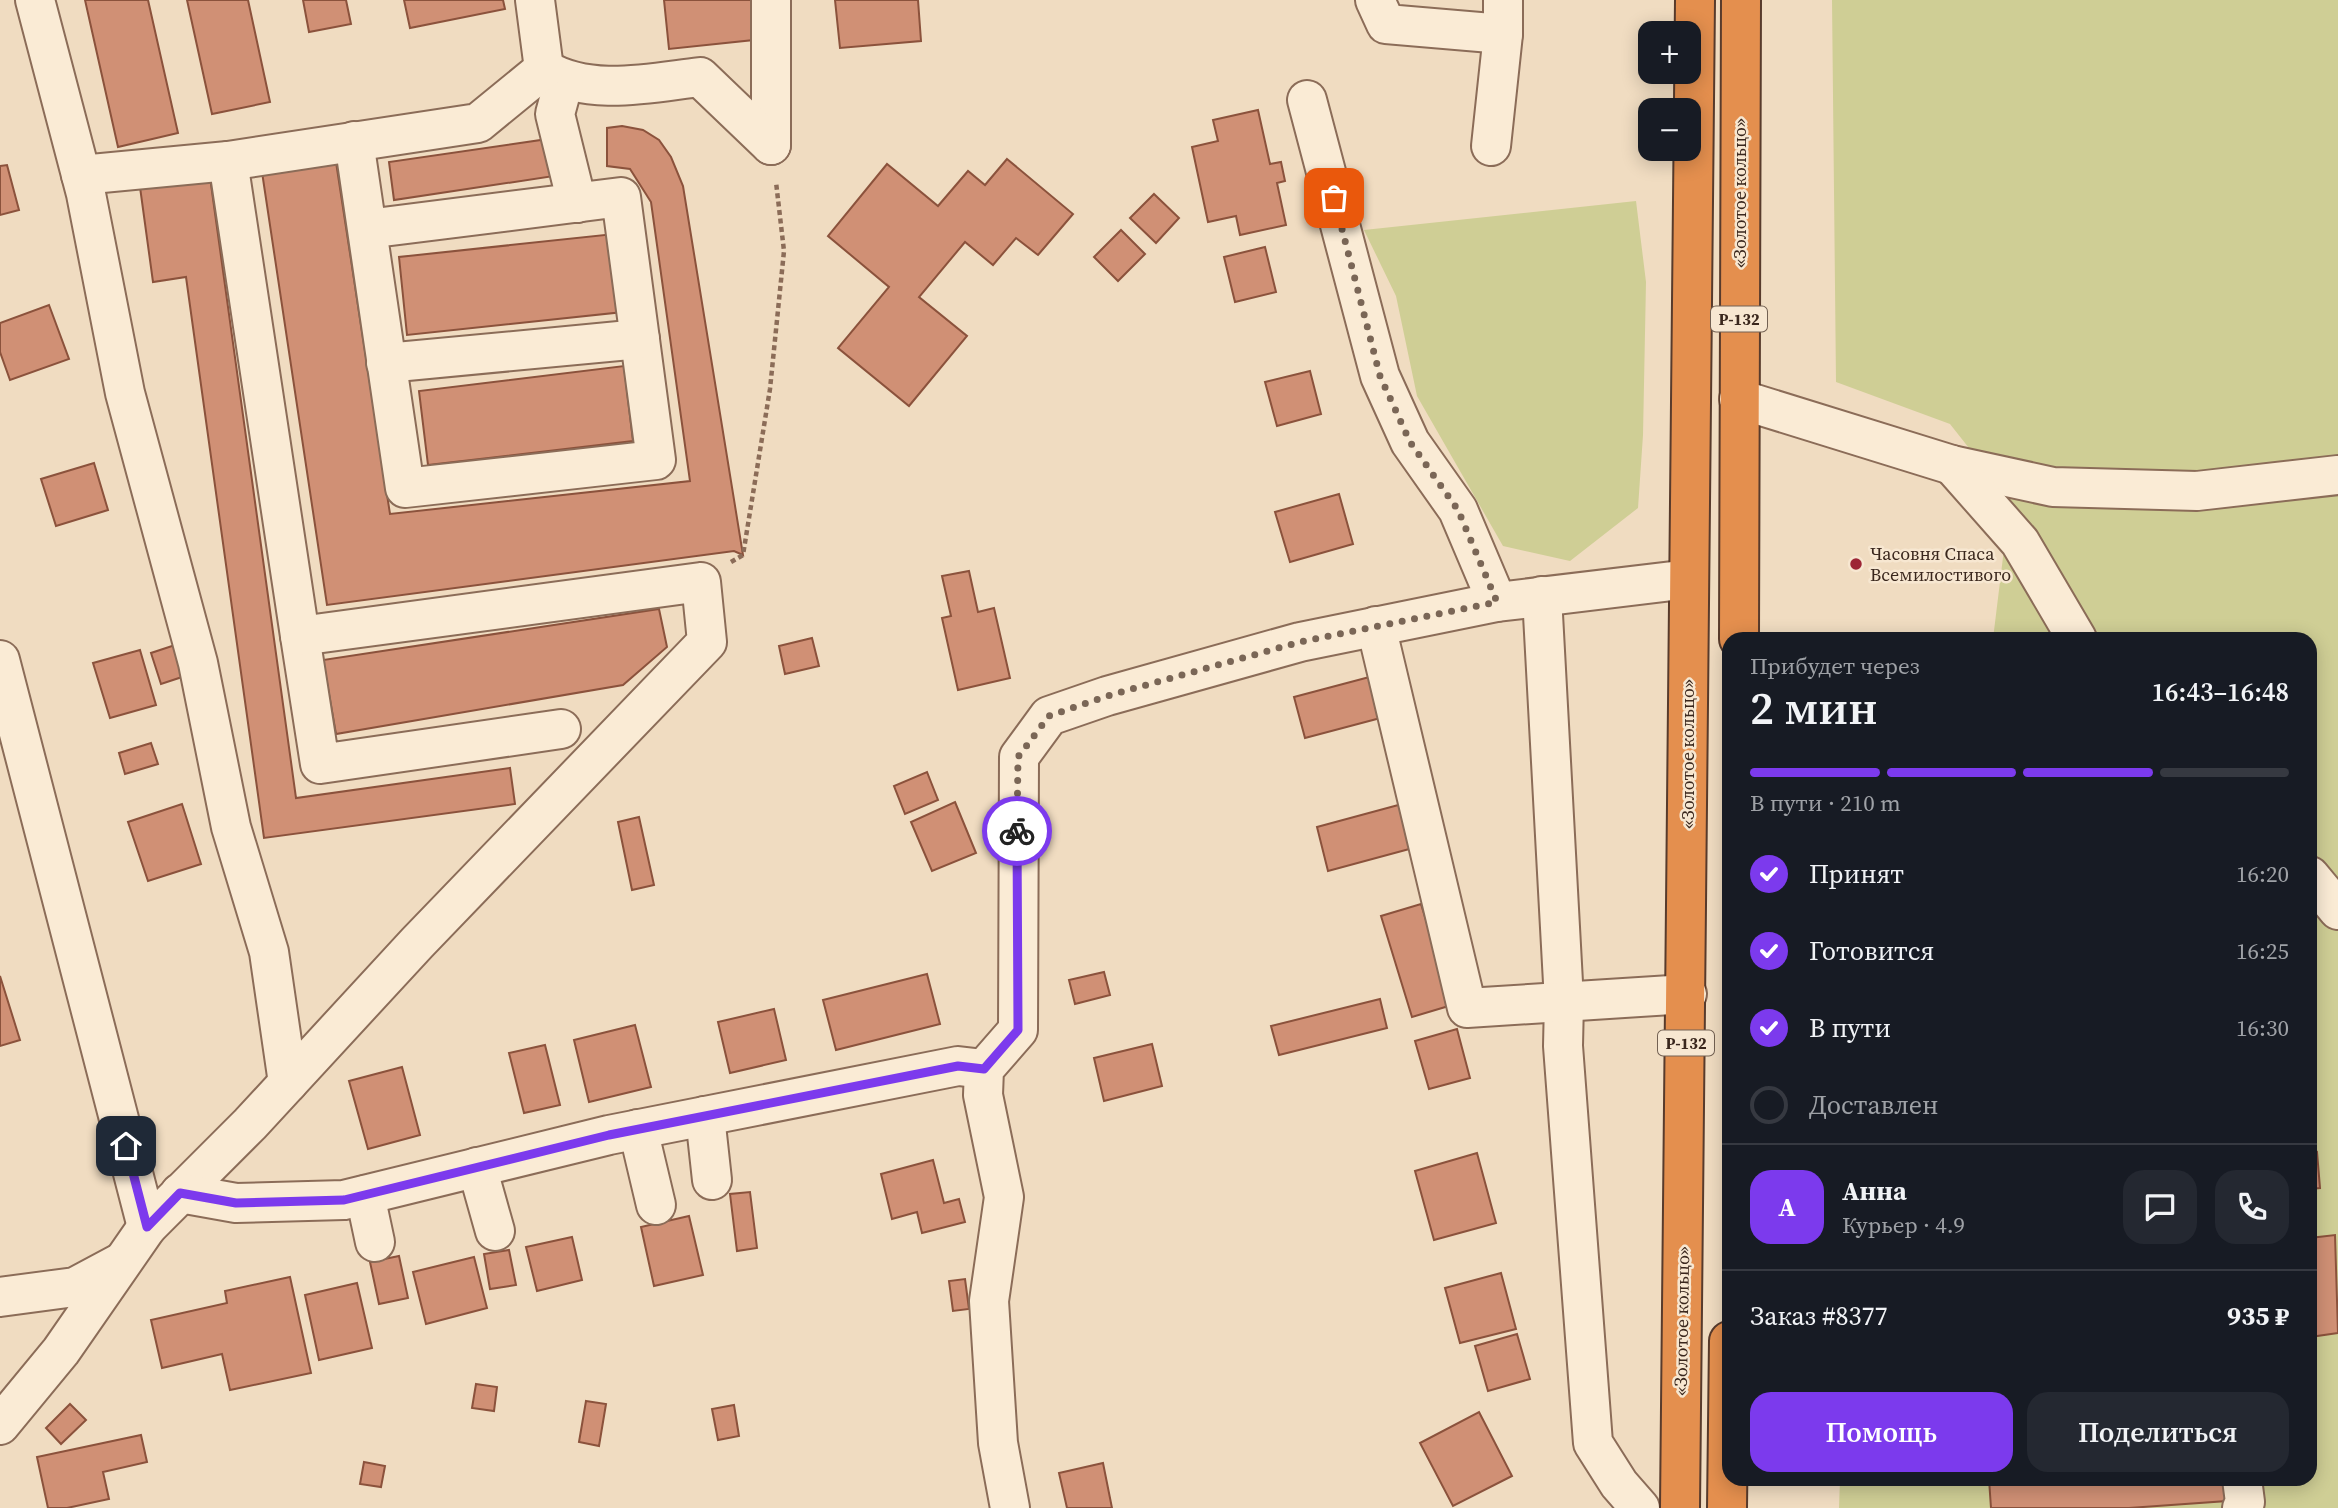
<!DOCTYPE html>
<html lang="ru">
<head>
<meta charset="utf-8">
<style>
  body { margin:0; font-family:"Source Serif 4",serif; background:#242831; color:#f1f3f6; height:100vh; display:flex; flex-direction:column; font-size:26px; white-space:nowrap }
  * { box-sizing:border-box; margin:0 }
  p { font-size:23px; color:#9ea1a6 }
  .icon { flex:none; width:38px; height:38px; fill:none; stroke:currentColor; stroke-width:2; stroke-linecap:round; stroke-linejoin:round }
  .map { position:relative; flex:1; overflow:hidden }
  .drawer { position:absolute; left:1722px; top:632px; width:595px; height:854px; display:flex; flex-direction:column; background:#171b24; border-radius:21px; box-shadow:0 4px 18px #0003 }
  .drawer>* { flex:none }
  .tools { position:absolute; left:1638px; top:21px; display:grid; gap:14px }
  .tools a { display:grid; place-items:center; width:63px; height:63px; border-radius:14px; background:#171b24; box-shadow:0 4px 18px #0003; font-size:35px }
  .pin { position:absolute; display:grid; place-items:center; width:60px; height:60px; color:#fff; margin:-30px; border-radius:14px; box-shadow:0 4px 10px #0006 }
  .courier { position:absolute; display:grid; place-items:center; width:70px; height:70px; margin:-35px; border:5px solid #7c3aed; border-radius:50%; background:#fff; color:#222; box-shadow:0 2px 9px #0007 }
  .headline em { font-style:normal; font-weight:600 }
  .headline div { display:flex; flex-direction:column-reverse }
  .headline { display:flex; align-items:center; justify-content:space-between; height:119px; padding:0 28px }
  h1 { font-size:46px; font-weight:600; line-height:52px }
  .bar { display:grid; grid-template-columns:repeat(4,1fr); gap:10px 7px; align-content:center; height:84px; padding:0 28px }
  .bar i { height:9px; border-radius:5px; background:#363941 }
  .bar .active { background:#7c3aed }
  .bar p { grid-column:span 4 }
  .line { display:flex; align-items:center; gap:18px; padding:0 28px; border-top:2px solid #363941 }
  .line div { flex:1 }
  .round { display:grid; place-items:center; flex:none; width:74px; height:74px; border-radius:21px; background:#242831 }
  ol { padding:0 28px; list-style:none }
  li { display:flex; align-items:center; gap:21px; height:77px }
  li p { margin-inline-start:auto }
  li .icon { padding:7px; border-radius:50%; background:#7c3aed; color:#fff; stroke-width:4 }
  li:last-child { color:#9ea1a6 }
  li i { width:38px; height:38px; border:4px solid #363941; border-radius:50% }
  .action { display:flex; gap:14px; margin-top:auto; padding:14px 28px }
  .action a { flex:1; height:80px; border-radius:21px; background:#7c3aed; color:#fff; font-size:28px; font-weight:600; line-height:80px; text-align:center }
  .action a+a { background:#242831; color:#f1f3f6 }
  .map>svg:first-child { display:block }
</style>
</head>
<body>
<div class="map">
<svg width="2338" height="1508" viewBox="0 0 2338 1508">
  <rect width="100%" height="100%" fill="#f0dcc1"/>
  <g fill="#cfce95">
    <path d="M1832,0H2338V1508H1839L1840,1479H2310V639H1993L2010,500L1950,424L1836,382Z"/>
    <path d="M1636,201L1646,282L1643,435L1638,508L1570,561L1503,546L1417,396L1396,296L1364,230Z"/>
  </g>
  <g fill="#d09075" stroke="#8b523c" stroke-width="2">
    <path d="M85,0H148L178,133L118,147Z"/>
    <path d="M187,0H248L270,102L212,114Z"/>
    <path d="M303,0H346L351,24L309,32Z"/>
    <path d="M404,0H503L505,9L410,28Z"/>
    <path d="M664,0H759L763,39L669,49Z"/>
    <path d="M835,0H918L921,41L840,48Z"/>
    <path d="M1258,110L1270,164L1281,162L1285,181L1277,183L1286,225L1240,235L1236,216L1208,222L1192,147L1218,141L1213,120Z"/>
    <path d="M622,126L643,130L659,140L671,157L683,186L743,555L734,551L327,605L262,172L336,162L390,514L690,481L651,202L630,169L607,166V128Z"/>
    <path d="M548,139L554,176L394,200L389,162Z"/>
    <path d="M1007,159L1073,214L1038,255L1016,238L993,265L965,242L919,297L967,336L909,406L838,348L889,287L828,236L887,164L938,206L968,171L985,185Z"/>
    <path d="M7,165L19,210L0,215V166Z"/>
    <path d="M210,177L296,798L510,768L515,804L264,838L186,277L153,282L140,187Z"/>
    <path d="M1154,194L1179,218L1156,243L1130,218Z"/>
    <path d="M1121,230L1145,254L1118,281L1094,257Z"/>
    <path d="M614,234L623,312L407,335L399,257Z"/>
    <path d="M1265,247L1276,292L1235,302L1224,257Z"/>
    <path d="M49,305L69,359L10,380L0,352V323Z"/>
    <path d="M624,366L633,441L428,465L419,391Z"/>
    <path d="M1310,371L1321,414L1277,426L1265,382Z"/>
    <path d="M94,463L108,510L56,526L41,479Z"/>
    <path d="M1339,494L1353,544L1290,562L1275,512Z"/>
    <path d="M969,571L978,612L994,608L1010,678L958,690L942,618L951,616L942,576Z"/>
    <path d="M659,609L667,647L623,685L336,734L323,660Z"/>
    <path d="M812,638L819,666L785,674L779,646Z"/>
    <path d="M175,645L185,676L161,684L151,653Z"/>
    <path d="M140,650L156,705L110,718L93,663Z"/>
    <path d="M1377,675L1388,716L1305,738L1294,697Z"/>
    <path d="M151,743L158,764L125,774L119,753Z"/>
    <path d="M927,772L938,800L905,814L894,786Z"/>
    <path d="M955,802L976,853L932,871L911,822Z"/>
    <path d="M182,804L201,864L148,881L128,822Z"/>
    <path d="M1402,804L1413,848L1328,871L1317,827Z"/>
    <path d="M639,817L654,885L632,890L618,822Z"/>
    <path d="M1421,904L1452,1005L1412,1017L1381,916Z"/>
    <path d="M1104,972L1110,995L1075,1004L1069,980Z"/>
    <path d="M927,974L940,1024L836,1050L823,1000Z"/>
    <path d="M0,976L20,1040L0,1046Z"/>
    <path d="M1380,999L1387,1028L1279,1055L1271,1026Z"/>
    <path d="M774,1009L786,1060L730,1073L718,1022Z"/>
    <path d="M635,1025L651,1087L589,1102L574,1040Z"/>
    <path d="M1457,1029L1470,1078L1429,1089L1415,1041Z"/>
    <path d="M1152,1044L1162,1086L1104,1101L1094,1058Z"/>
    <path d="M545,1045L560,1105L524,1113L509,1053Z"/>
    <path d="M402,1067L420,1135L368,1149L349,1081Z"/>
    <path d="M2317,1152L2320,1188L2310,1189V1153Z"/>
    <path d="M1477,1153L1496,1223L1434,1240L1415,1171Z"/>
    <path d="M933,1160L944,1203L959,1199L965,1222L922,1233L917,1212L892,1219L881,1174Z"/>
    <path d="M750,1192L757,1248L737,1251L730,1194Z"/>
    <path d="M689,1216L703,1275L654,1286L641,1227Z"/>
    <path d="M2335,1235L2338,1333L2310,1337V1238Z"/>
    <path d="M572,1237L582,1280L537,1291L526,1247Z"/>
    <path d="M509,1250L516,1285L490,1289L484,1254Z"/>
    <path d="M399,1256L408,1298L379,1304L370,1262Z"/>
    <path d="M474,1257L487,1308L426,1324L413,1272Z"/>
    <path d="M1501,1273L1516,1329L1460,1343L1445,1288Z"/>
    <path d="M290,1277L311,1373L230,1390L222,1354L162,1368L151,1320L227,1303L225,1291Z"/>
    <path d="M965,1279L969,1309L953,1311L949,1281Z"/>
    <path d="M357,1283L372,1348L319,1360L305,1295Z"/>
    <path d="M1517,1334L1530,1379L1488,1391L1475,1346Z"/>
    <path d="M476,1384L497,1387L494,1411L472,1408Z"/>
    <path d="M586,1401L606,1404L599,1446L579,1442Z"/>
    <path d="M70,1404L86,1420L61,1444L46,1428Z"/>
    <path d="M734,1405L739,1436L718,1440L712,1409Z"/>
    <path d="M1479,1412L1512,1476L1453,1506L1420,1443Z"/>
    <path d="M141,1435L147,1462L103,1472L109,1499L67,1508H48L37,1457Z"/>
    <path d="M364,1462L385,1466L381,1487L360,1484Z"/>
    <path d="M1103,1463L1112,1508H1067L1059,1473Z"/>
    <path d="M1989,1479H2225L2227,1501L2129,1508H1991Z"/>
  </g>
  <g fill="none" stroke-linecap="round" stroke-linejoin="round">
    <defs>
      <g id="minor">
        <path d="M35,0L86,194L125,393L198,663L231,827L269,952L288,1083"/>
        <path d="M771,0V145"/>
        <path d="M1375,0L1386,24L1503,34V0"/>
        <path d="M544,69C590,97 649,83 700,77L771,145"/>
        <path d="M564,81L555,114L577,203"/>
        <path d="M1307,100L1380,376L1410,442L1458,510L1497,602"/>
        <path d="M354,141L405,488L656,460L621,197L367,229"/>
        <path d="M1491,146L1503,34"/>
        <path d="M81,175L228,161"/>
        <path d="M386,363L640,339"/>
        <path d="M1739,399L1952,465L2053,487L2197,491L2338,475"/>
        <path d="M1952,465L2020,542L2077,639"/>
        <path d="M1542,596L1564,1001L1563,1046L1593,1443L1619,1484L1640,1508"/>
        <path d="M1376,626L1467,1008L1687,994"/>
        <path d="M300,636L320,764L561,729"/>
        <path d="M0,660L147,1227L250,1124L417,943L707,642L701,582L300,636L228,161L478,123L544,69L535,0"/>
        <path d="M2310,876L2338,910"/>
        <path d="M705,1116L712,1180"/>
        <path d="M638,1129L656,1205"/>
        <path d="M477,1167L495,1231"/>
        <path d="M180,1193L236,1203L344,1200L609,1135L958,1066L984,1069"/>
        <path d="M365,1195L375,1242"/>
        <path d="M0,1297L75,1287L118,1264"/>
        <path d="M0,1425L61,1351L147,1227"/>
        <path d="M1010,1508L998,1443L989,1301L1004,1197L983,1095L984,1069L1018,1030L1019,757L1049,716L1107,696L1300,642L1497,602L1689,579"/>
        <path d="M2242,1508L2245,1502L2242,1479"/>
      </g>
      <g id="highway">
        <path d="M1739,639L1741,0"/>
        <path d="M1680,1508L1695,0"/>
        <path d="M1727,1508L1729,1341"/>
      </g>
    </defs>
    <use href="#minor" stroke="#8b6c58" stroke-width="42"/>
    <use href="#highway" stroke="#583b2c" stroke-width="42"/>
    <path stroke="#8b6c58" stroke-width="4.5" stroke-dasharray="5 3.5" stroke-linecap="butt" d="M731,562L743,555L770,389L784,251L776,182"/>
    <use href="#minor" stroke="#faebd5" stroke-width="38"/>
    <use href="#highway" stroke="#e48f4e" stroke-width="38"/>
  </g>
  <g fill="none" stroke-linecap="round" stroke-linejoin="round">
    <path stroke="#7a6656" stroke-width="7" stroke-dasharray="0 12.6" d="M1017,831L1018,757L1049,716L1107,696L1300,642L1497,602L1458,510L1410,442L1380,376L1334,198"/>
    <path stroke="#7c3aed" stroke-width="9" d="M126,1146L147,1227L180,1193L236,1203L344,1200L609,1135L958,1066L984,1069L1018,1030L1017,831"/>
  </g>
  <circle fill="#9d2535" stroke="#f7e7d1" stroke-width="2.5" cx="1856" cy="564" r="7"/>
  <g text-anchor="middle" stroke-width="5" stroke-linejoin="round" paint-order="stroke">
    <g fill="#f7e7d1" stroke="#736153" stroke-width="2">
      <rect x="1711" y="306.5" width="56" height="25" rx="5"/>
      <rect x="1658" y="1030.5" width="56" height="25" rx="5"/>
    </g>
    <g font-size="16" font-weight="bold" fill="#3a271d">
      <text x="1739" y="325">Р-132</text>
      <text x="1686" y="1049">Р-132</text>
    </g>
    <g font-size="18" fill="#3a271d" stroke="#f7e7d1">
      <text transform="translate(1740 193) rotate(-90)" y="6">«Золотое кольцо»</text>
      <text transform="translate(1688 754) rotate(-90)" y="6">«Золотое кольцо»</text>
      <text transform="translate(1682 1321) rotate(-89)" y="6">«Золотое кольцо»</text>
    </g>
    <g font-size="18" fill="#3a271d" stroke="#f7e7d1" text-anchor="start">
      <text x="1870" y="560">Часовня Спаса<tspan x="1870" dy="21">Всемилостивого</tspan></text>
    </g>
  </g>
</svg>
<div class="tools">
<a>+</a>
<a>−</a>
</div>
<div class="pin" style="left:1334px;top:198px;background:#ea580c"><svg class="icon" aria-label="bag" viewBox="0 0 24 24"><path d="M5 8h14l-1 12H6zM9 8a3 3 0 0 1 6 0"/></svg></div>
<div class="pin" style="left:126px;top:1146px;background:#1f2937"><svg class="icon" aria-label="home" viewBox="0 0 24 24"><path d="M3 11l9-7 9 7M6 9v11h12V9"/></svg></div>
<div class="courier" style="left:1017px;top:831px"><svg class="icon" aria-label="bike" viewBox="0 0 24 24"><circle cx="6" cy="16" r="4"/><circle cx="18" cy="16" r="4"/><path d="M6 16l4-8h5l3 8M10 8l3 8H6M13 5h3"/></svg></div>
<section class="drawer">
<div class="headline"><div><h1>2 мин</h1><p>Прибудет через</p></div><em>16:43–16:48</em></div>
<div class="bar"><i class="active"></i><i class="active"></i><i class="active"></i><i></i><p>В пути · 210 m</p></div>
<ol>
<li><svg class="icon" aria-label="check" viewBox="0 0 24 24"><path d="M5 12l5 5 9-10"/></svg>Принят<p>16:20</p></li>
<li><svg class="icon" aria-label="check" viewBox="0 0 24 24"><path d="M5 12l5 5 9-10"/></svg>Готовится<p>16:25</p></li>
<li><svg class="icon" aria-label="check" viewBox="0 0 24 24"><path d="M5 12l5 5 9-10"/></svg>В пути<p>16:30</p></li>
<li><i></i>Доставлен</li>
</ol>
<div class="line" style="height:126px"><b class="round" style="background:#7c3aed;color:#fff">А</b><div><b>Анна</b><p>Курьер · 4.9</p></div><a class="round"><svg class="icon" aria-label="chat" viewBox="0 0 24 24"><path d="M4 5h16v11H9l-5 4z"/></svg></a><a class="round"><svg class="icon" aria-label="phone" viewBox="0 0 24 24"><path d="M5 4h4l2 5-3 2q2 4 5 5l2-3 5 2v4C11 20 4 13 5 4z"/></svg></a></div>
<div class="line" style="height:91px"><div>Заказ #8377</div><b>935 ₽</b></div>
<div class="action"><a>Помощь</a><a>Поделиться</a></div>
</section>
</div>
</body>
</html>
